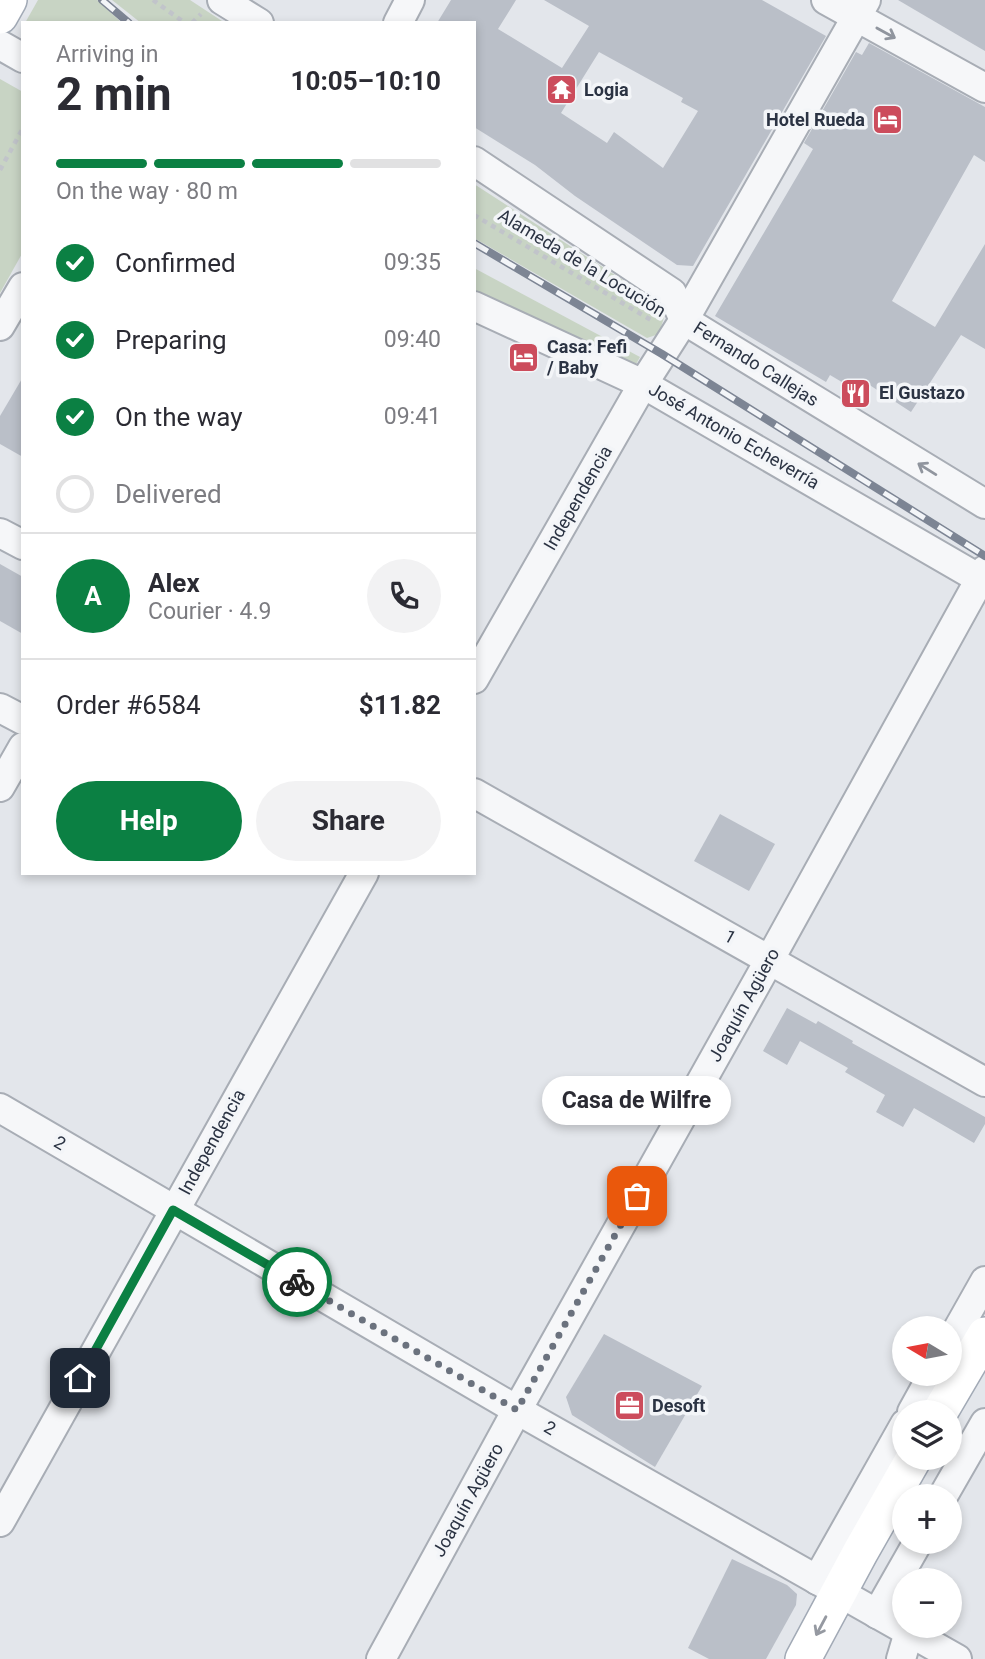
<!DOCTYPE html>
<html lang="en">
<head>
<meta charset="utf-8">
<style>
  body { margin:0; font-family:Roboto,sans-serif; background:#f2f2f3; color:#2b2b33; height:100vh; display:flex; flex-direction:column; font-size:26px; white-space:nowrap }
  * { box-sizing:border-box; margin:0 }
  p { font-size:23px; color:#7c7c81 }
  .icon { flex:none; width:38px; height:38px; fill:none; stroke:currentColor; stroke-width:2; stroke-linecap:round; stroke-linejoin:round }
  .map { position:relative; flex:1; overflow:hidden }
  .side { position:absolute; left:21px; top:21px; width:455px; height:854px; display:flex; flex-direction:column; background:#fff; border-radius:0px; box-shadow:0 4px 10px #0003 }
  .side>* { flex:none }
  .needle { width:46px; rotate:280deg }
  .fabs { position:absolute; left:892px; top:1316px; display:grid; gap:14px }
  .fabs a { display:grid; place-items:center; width:70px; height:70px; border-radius:50%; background:#fff; box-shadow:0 4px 10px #0003; font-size:35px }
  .pin { position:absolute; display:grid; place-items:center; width:60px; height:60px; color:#fff; margin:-30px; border-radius:14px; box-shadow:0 4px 10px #0006 }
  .courier { position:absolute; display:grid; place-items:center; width:70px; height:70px; margin:-35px; border:5px solid #0b8043; border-radius:50%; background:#fff; color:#222; box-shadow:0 2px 9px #0007 }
  .bubble { position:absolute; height:49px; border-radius:24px; background:#fff; box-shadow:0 4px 10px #0003; font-size:23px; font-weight:700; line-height:49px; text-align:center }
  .headline em { font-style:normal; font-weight:700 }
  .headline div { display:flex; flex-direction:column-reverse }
  .headline { display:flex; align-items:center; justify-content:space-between; height:119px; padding:0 35px }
  h1 { font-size:46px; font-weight:700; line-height:52px }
  .bar { display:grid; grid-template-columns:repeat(4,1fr); gap:10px 7px; align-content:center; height:84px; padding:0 35px }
  .bar i { height:9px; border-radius:5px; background:#e1e1e2 }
  .bar .on { background:#0b8043 }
  .bar p { grid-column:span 4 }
  .line { display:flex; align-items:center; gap:18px; padding:0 35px; border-top:2px solid #e1e1e2 }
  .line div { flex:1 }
  .round { display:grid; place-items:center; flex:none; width:74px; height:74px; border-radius:37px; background:#f2f2f3 }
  ol { padding:0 35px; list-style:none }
  li { display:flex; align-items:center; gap:21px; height:77px }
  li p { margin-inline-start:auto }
  li .icon { padding:7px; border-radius:50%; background:#0b8043; color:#fff; stroke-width:4 }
  li:last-child { color:#7c7c81 }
  li i { width:38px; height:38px; border:4px solid #e1e1e2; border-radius:50% }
  .cta { display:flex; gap:14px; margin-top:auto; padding:14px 35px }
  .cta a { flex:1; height:80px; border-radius:42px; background:#0b8043; color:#fff; font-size:28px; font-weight:700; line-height:80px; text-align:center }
  .cta a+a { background:#f2f2f3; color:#2b2b33 }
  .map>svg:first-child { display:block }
</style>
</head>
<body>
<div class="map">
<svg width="985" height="1659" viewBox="0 0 985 1659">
  <rect width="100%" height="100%" fill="#e3e6eb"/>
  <g fill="#c8d4c4">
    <path d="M38,0H97L122,23H25Z"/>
    <path d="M112,0H190L225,23H141Z"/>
    <path d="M0,79L23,92V252L0,293Z"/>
    <path d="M474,184L660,304L665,314L659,334L647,338L474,238Z"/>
    <path d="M474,268L640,357L635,366L474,293Z"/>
  </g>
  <g fill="#babfc8" fill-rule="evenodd">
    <path d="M451,0H516L498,29L562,68L589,26L544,0H762L826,36L693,266L677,265L575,196L535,165L474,127V23H437ZM599,52L683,98L681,102L698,111L663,168L614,132L607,143L561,113Z"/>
    <path d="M898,0H985V51L961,37Z"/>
    <path d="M869,43L985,107V162L974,155L892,301L935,327L985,244V349L961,335L911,412L868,384L862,394L830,375L826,382L715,316L813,149L804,143L856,52L862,55Z"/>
    <path d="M23,377V457L0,444V416Z"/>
    <path d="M0,564L23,577V634L0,621Z"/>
    <path d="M720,814L775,844L749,891L694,861Z"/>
    <path d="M787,1008L816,1024L818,1021L853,1041L852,1043L985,1117V1124L974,1143L914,1108L903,1127L876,1112L885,1095L845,1072L848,1068L800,1041L787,1065L763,1051Z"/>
    <path d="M604,1334L702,1386L655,1467L572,1415L566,1397Z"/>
    <path d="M732,1559L787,1585L797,1594L796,1605L766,1659H709L688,1648Z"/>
  </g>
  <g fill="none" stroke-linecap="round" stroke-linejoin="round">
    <defs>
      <g id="minor">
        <path d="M222,0L259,23"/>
        <path d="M826,0L985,88"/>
        <path d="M398,23L410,0"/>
        <path d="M0,45L23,58"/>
        <path d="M474,161L672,293L684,320L985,504"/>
        <path d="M474,306L643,384L985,582"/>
        <path d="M0,326L23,287"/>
        <path d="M0,533L23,545"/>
        <path d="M474,679L643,384L684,320L866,0"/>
        <path d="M0,708L23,720"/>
        <path d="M0,787L23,747"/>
        <path d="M474,793L985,1082"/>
        <path d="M0,1108L517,1410L957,1659"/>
        <path d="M950,1343L985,1281"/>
        <path d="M912,1412L933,1374"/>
        <path d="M943,1496L985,1423"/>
        <path d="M0,1522L364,873"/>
        <path d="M817,1580L905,1424"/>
        <path d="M877,1614L918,1542"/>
        <path d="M381,1659L517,1410L770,959L985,570"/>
        <path d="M901,1659L909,1632"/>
      </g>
      <g id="major">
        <path d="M0,16L9,0"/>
        <path d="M940,1412L985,1335"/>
        <path d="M803,1659L861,1551L914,1458"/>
      </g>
    </defs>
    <use href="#minor" stroke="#a8adb5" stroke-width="32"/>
    <use href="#major" stroke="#a2aab6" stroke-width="38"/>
    <g stroke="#c1c4ca" stroke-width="4.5" stroke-dasharray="5 5" stroke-linecap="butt">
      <path d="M153,0L185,23"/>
      <path d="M192,23L201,14"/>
      <path d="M0,170L23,128"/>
      <path d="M474,215L651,320"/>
    </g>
    <use href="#minor" stroke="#f6f7f9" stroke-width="28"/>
    <use href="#major" stroke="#fff" stroke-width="35"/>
    <defs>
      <g id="rail">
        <path d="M102,0L129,23"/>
        <path d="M474,243L662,354L985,556"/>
      </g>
    </defs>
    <use href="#rail" stroke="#7d8594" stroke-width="8"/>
    <use href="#rail" stroke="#f3f5f8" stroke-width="5" stroke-dasharray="16" stroke-linecap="butt"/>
  </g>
  <defs><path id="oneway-shaft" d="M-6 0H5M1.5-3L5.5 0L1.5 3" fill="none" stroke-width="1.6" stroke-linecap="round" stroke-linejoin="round" transform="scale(1.75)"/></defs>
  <g stroke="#90959e">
    <use href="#oneway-shaft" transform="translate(886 33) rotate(29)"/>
    <use href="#oneway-shaft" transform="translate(927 469) rotate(-148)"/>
  </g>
  <use stroke="#9599a1" href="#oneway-shaft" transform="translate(821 1626) rotate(118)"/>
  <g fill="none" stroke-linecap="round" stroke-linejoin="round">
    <path stroke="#6b727e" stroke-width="7" stroke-dasharray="0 12.6" d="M297,1282L517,1410L637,1196"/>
    <path stroke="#0b8043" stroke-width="9" d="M80,1378L173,1210L297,1282"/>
  </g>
  <defs>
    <symbol id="temple-square" viewBox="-11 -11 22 22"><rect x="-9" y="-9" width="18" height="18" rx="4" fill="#cc4c5c" stroke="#f3f5f8"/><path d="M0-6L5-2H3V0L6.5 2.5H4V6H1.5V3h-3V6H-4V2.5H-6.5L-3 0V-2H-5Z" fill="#fff"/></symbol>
    <symbol id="hotel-square" viewBox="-11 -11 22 22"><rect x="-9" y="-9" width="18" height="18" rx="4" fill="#cc4c5c" stroke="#f3f5f8"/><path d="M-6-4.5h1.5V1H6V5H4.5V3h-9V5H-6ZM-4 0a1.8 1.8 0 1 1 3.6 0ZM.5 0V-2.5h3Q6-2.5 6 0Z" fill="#fff"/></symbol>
    <symbol id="restaurant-square" viewBox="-11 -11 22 22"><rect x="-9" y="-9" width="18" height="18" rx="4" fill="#cc4c5c" stroke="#f3f5f8"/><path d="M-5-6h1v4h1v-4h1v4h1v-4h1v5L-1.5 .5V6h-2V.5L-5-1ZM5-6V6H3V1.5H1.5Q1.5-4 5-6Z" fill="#fff"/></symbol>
    <symbol id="office-square" viewBox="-11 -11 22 22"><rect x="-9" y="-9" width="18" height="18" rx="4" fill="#cc4c5c" stroke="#f3f5f8"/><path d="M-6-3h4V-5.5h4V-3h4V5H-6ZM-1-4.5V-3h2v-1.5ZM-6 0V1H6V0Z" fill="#fff"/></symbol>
  </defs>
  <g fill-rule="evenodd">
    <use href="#temple-square" x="544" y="72" width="35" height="35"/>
    <use href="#hotel-square" x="870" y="102" width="35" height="35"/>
    <use href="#hotel-square" x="506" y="340" width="35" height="35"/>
    <use href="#restaurant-square" x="838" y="376" width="35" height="35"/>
    <use href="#office-square" x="612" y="1388" width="35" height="35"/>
  </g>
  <g text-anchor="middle" stroke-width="7" stroke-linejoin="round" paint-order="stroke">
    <g font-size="18" font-weight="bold" fill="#2b3343" stroke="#f3f5f8" text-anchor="start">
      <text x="584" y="96">Logia</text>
      <text x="865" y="126" text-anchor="end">Hotel Rueda</text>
      <text x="547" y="353">Casa: Fefi<tspan x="547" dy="21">/ Baby</tspan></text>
      <text x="879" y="399">El Gustazo</text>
      <text x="652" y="1412">Desoft</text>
    </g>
    <g font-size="18" fill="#2b3343" stroke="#f3f5f8">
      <text transform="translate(582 263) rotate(31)" y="6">Alameda de la Locución</text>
      <text transform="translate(756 364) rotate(32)" y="6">Fernando Callejas</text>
      <text transform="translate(734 436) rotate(30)" y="6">José Antonio Echeverría</text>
      <text transform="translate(578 498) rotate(-60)" y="6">Independencia</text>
      <text transform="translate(730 937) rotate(29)" y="6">1</text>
      <text transform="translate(744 1005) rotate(-61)" y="6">Joaquín Agüero</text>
      <text transform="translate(212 1142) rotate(-61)" y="6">Independencia</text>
      <text transform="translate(60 1143) rotate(30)" y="6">2</text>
      <text transform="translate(550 1428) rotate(30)" y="6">2</text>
      <text transform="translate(468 1500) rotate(-61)" y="6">Joaquín Agüero</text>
    </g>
  </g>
</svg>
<div class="fabs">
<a><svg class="needle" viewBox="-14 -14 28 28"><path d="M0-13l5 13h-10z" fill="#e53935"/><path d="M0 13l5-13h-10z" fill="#7c7c81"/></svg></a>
<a><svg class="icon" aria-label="layers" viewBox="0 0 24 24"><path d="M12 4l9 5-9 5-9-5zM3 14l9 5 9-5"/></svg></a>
<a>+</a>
<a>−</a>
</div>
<div class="pin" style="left:637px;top:1196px;background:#ea580c"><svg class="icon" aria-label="bag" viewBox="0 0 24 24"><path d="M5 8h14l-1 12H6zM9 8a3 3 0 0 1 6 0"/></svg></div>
<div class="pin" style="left:80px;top:1378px;background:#1f2937"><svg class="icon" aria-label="home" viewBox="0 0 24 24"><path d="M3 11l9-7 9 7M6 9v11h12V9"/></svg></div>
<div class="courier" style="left:297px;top:1282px"><svg class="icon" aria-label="bike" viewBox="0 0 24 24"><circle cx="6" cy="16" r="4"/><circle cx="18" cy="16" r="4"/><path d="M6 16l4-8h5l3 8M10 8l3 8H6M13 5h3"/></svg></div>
<div class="bubble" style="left:542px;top:1076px;width:189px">Casa de Wilfre</div>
<section class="side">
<div class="headline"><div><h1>2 min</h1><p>Arriving in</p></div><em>10:05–10:10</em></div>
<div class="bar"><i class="on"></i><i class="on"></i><i class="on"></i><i></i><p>On the way · 80 m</p></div>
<ol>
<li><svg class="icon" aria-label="check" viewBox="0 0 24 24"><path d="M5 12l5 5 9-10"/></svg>Confirmed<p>09:35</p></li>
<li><svg class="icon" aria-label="check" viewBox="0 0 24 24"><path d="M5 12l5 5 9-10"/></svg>Preparing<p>09:40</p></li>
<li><svg class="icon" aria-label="check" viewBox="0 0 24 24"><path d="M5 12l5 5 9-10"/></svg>On the way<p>09:41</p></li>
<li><i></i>Delivered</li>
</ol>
<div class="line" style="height:126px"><b class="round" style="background:#0b8043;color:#fff">A</b><div><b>Alex</b><p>Courier · 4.9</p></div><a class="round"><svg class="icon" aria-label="phone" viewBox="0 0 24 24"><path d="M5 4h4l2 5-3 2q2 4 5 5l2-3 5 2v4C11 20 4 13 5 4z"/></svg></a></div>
<div class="line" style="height:91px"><div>Order #6584</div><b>$11.82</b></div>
<div class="cta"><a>Help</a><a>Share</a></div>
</section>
</div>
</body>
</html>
